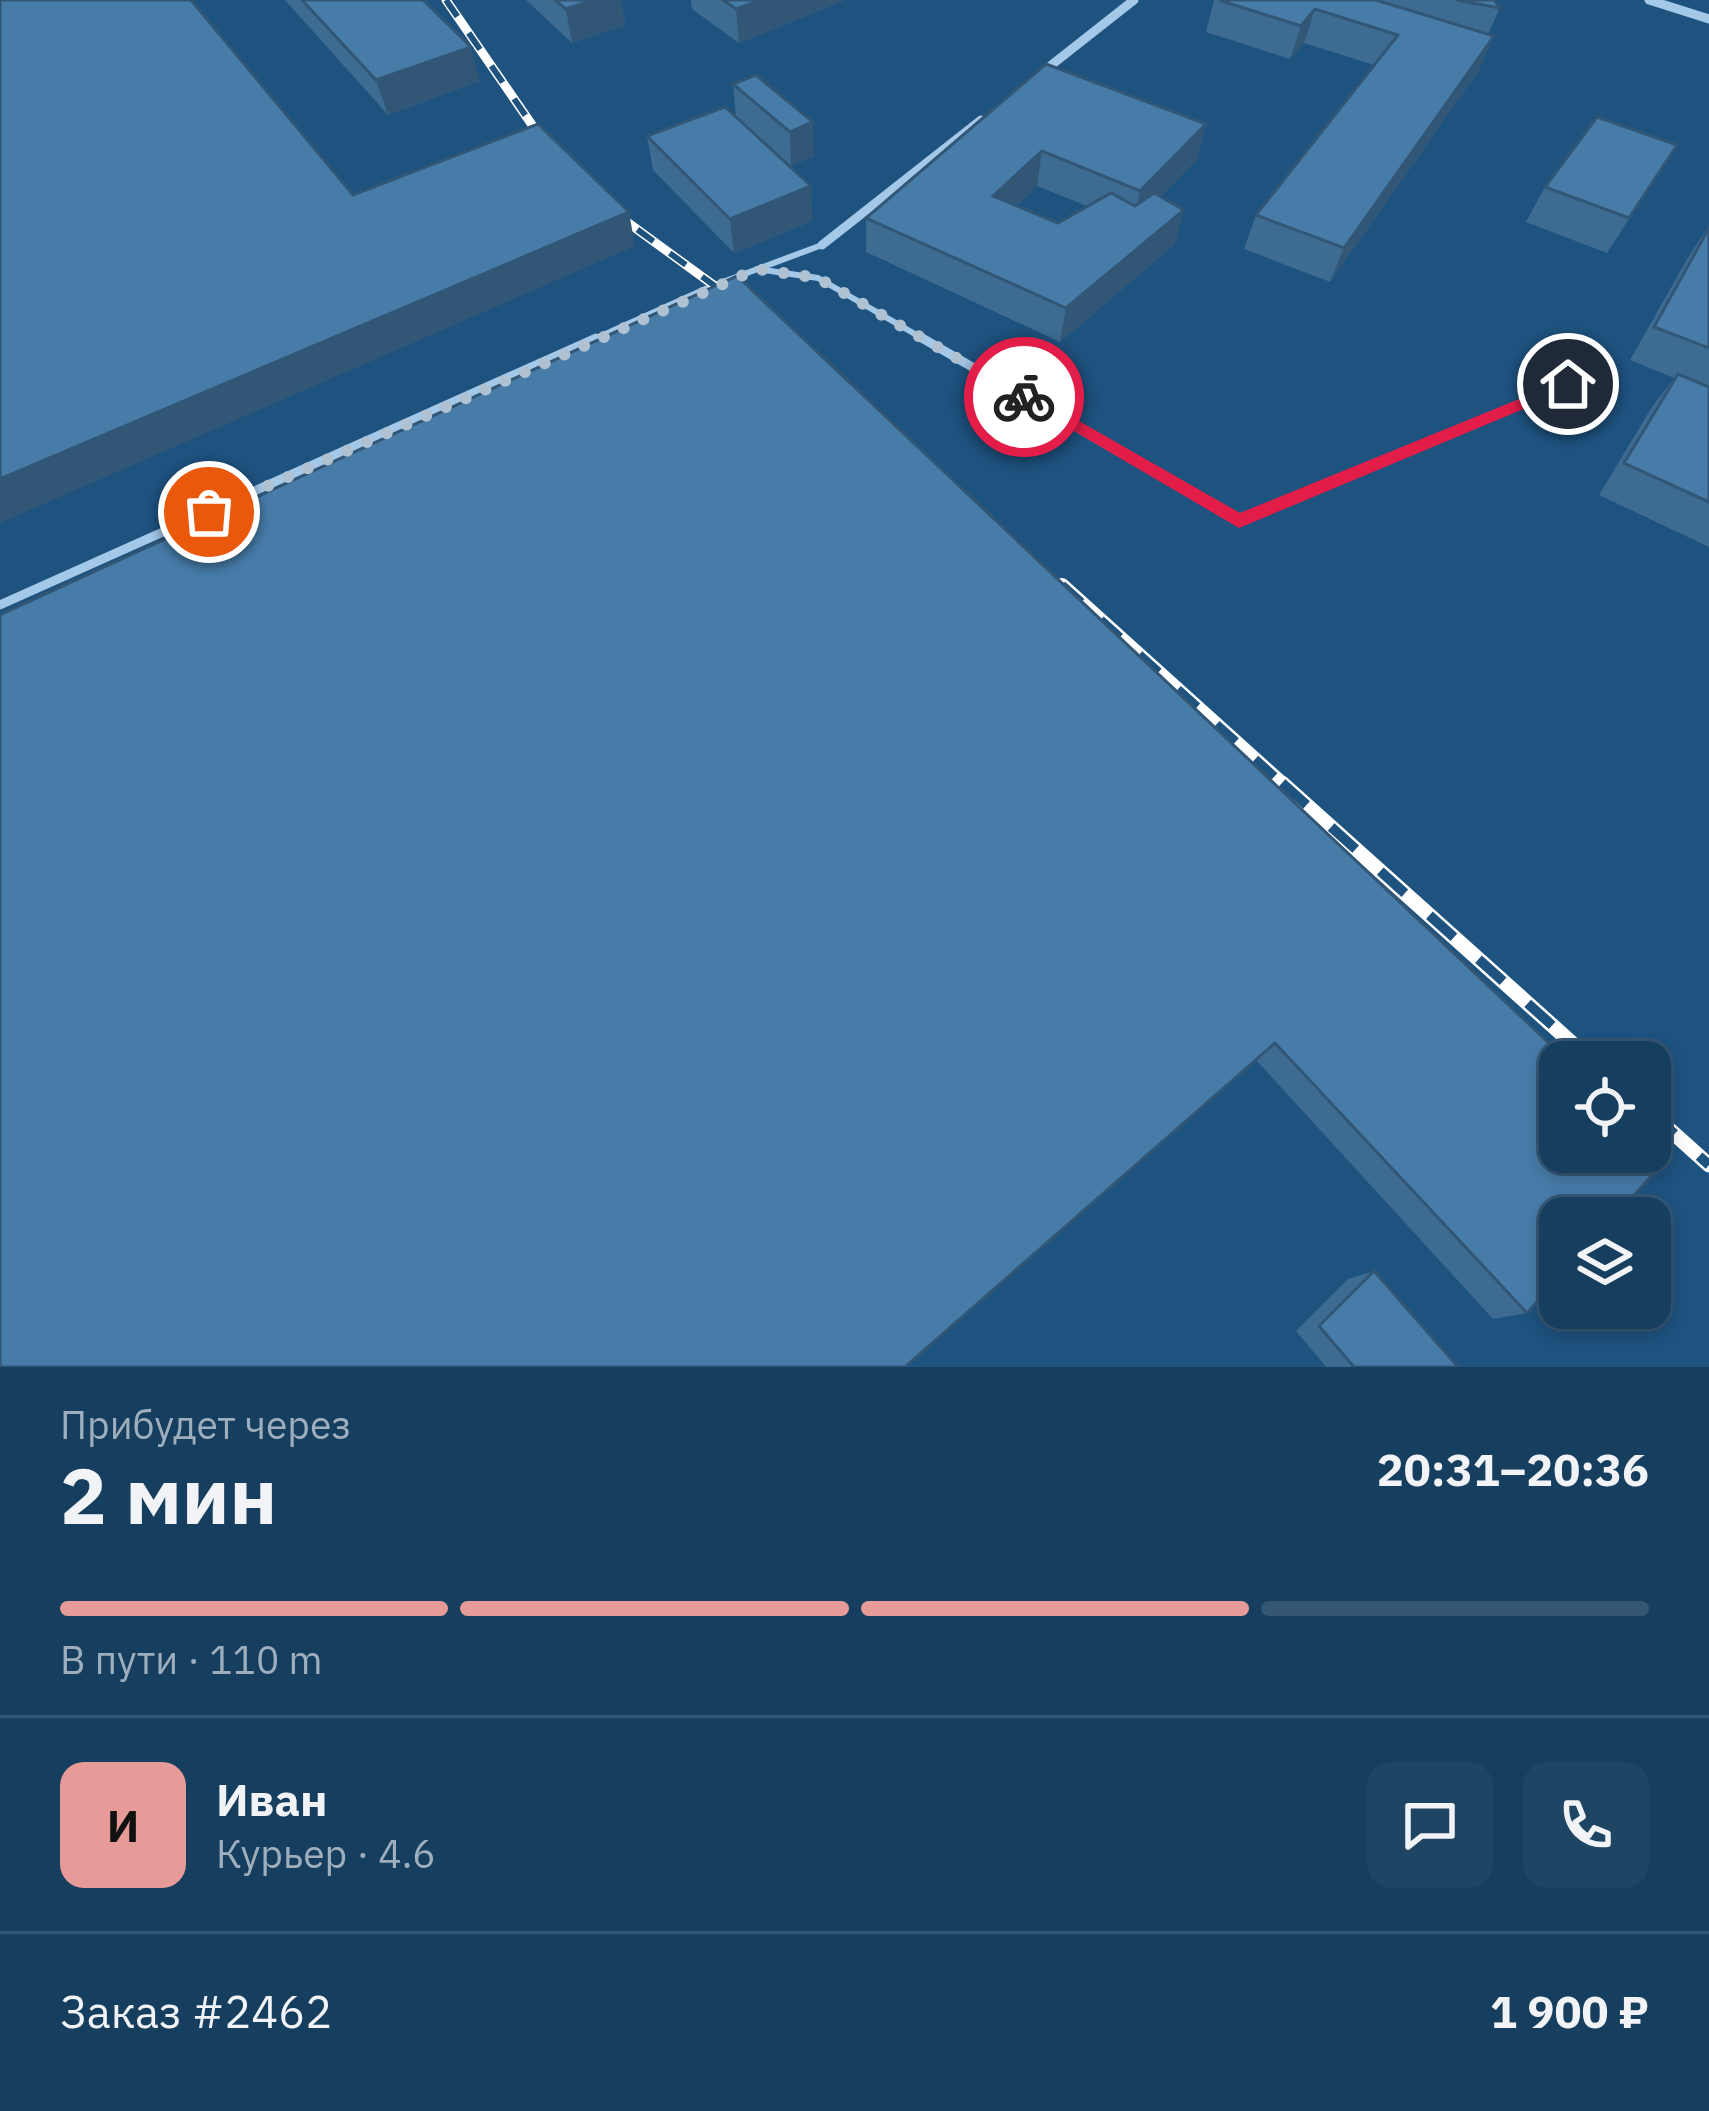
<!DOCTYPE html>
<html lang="ru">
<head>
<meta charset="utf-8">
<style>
  body { margin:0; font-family:"IBM Plex Sans",sans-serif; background:#1f4565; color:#f1f3f6; height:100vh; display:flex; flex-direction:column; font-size:45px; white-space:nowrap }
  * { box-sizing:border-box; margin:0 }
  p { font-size:39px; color:#9eaebd }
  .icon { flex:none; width:66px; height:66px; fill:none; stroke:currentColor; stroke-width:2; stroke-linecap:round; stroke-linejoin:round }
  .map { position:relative; height:1367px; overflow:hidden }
  .panel { display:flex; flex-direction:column; background:#163e5f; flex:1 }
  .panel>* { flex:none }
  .buttons { position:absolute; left:1539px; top:1041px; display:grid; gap:24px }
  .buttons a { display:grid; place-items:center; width:132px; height:132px; border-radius:24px; background:#163e5f; box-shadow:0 6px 18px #0003,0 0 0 3px #355774; font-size:60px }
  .pin { position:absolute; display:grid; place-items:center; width:102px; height:102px; color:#fff; margin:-51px; border:6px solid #fff; border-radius:50%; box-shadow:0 3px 12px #0007 }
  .courier { position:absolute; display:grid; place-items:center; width:120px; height:120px; margin:-60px; border:9px solid #e11d48; border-radius:50%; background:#fff; color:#222; box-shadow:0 3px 15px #0007 }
  .overview em { font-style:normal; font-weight:700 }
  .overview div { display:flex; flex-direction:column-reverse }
  .overview { display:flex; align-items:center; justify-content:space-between; height:204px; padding:0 60px }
  h1 { font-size:78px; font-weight:700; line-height:90px }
  .bar { display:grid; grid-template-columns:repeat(4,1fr); gap:18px 12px; align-content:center; height:144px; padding:0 60px }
  .bar i { height:15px; border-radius:9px; background:#355774 }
  .bar .selected { background:#e69b98 }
  .bar p { grid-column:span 4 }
  .line { display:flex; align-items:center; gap:30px; padding:0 60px; border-top:3px solid #355774 }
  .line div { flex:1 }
  .round { display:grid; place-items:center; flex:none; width:126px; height:126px; border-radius:24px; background:#1f4565 }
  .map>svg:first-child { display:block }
</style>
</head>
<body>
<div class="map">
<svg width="1709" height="1367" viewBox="0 0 1709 1367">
  <rect width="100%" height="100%" fill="#1e527f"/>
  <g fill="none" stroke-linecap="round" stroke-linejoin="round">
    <g stroke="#a3c8e8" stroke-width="6">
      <path d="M757,269L818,278L927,341"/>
      <path d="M590,341L712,286L822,245"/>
    </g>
    <g stroke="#a3c8e8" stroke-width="9">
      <path d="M922,338L1239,521L1609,367"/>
      <path d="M0,605L596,338"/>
    </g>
    <g stroke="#a3c8e8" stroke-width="9">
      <path d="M1649,0L1709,19"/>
      <path d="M1040,74L1134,0"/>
      <path d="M822,245L981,120"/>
    </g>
    <defs>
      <g id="rail-far2">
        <path d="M446,0L550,151"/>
        <path d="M605,206L741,305"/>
      </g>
      <path id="rail-far1" d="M1062,585L1285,786"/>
      <g id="rail">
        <path d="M1282,783L1593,1062"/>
        <path d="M1650,1112L1709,1165"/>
      </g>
    </defs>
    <use href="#rail-far2" stroke="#fff" stroke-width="9"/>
    <use href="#rail-far1" stroke="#fff" stroke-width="14"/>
    <use href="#rail" stroke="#fff" stroke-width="15"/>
    <use href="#rail-far2" stroke="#1e527f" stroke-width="6" stroke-dasharray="20" stroke-linecap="butt"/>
    <use href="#rail-far1" stroke="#1e527f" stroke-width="9" stroke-dasharray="26" stroke-linecap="butt"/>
    <use href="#rail" stroke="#1e527f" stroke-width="10" stroke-dasharray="33" stroke-linecap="butt"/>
  </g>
  <g fill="#3d6b91" fill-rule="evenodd">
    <path d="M285,0H423L480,81L388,115Z"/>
    <path d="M526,0H621L625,25L572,43Z"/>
    <path d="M691,0H845L739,43L692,9Z"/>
    <path d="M1214,0H1494L1500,8L1488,34L1479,70L1330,282L1244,249L1256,215L1374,65L1304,43L1290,59L1206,32Z"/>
    <path d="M1046,64L1206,124L1197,159L1160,197L1175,244L1060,342L866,252V218ZM1037,186L1087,206L1058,223L1016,206Z"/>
    <path d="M756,75L814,156L791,166L741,123L811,186L812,221L734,253L653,170L647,136L736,118L733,84Z"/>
    <path d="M1677,145L1607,253L1526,222L1545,187Z"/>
    <path d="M1709,226V547L1599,495L1652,407L1674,378L1630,360L1690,254Z"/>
    <path d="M737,276L1527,1313L1493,1319L1256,1060Z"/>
    <path d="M1374,1271L1458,1367H1326L1296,1331L1348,1279Z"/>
  </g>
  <g fill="#325776">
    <path d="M593,0H621L625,25L572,43L566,9Z"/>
    <path d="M760,0H845L739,43L736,9Z"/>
    <path d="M1315,9L1304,43L1290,59L1301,26Z"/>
    <path d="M1494,36L1479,70L1330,282L1344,248Z"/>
    <path d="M471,47L480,81L388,115L376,80Z"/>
    <path d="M813,122L814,156L791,166L790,132Z"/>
    <path d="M1206,124L1197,159L1133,225L1140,191Z"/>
    <path d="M1042,151L1037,186L990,230L993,196Z"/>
    <path d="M811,186L812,221L734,253L730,219Z"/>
    <path d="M1184,210L1175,244L1060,342L1066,308Z"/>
    <path d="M629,212L635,246L0,523V479Z"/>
  </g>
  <g fill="#477ca9" stroke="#325776" stroke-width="3">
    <path d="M0,0H191L353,195L538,124L629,212L0,479Z"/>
    <path d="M302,0H423L471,47L376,80Z"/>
    <path d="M555,0H593L566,9Z"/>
    <path d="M723,0H760L736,9Z"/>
    <path d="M1219,0H1376L1494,36L1344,248L1256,215L1398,35L1315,9L1301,26Z"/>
    <path d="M1456,0H1494L1500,8Z"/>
    <path d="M1046,64L1206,124L1140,191L1042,151L993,196L1058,223L1111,193L1135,206L1154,193L1184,210L1066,308L866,218Z"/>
    <path d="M756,75L813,122L790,132L733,84Z"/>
    <path d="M725,107L811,186L730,219L647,136Z"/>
    <path d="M1597,117L1677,145L1629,218L1545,187Z"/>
    <path d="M1709,228V348L1654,327Z"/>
    <path d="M737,276L1569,1062H1560V1152H1650V1139L1669,1157L1613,1218H1560V1277L1527,1313L1275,1043L905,1367H0V615Z"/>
    <path d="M1678,374L1709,387V502L1624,463Z"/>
    <path d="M1374,1271L1458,1367H1354L1319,1326Z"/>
  </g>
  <path fill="#e11d48" d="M1568,379L1576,384L1574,388L1239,528L1016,397L1030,393L1240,513Z"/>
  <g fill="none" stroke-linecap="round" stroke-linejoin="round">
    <path stroke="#b0c2d2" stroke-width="12" stroke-dasharray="0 21.6" d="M209,512L757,269L818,278L1024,397"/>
  </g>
</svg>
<div class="buttons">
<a><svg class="icon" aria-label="locate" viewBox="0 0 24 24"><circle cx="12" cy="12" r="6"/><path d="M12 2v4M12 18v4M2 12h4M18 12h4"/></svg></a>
<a><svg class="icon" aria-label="layers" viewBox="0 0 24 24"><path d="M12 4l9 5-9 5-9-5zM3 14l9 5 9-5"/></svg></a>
</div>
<div class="pin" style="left:209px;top:512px;background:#ea580c"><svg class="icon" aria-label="bag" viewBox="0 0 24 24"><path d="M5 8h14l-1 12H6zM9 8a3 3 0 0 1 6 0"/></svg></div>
<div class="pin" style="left:1568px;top:384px;background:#1f2937"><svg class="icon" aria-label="home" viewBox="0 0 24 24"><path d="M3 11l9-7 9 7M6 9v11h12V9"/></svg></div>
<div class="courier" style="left:1024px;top:397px"><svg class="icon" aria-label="bike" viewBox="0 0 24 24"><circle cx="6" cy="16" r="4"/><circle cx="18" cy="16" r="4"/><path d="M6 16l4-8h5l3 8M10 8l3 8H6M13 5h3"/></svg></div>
</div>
<section class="panel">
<div class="overview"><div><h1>2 мин</h1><p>Прибудет через</p></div><em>20:31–20:36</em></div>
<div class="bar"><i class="selected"></i><i class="selected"></i><i class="selected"></i><i></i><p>В пути · 110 m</p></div>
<div class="line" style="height:216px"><b class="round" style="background:#e69b98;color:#111">И</b><div><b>Иван</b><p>Курьер · 4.6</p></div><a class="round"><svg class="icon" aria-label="chat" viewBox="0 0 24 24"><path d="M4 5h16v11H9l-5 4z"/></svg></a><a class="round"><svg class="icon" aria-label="phone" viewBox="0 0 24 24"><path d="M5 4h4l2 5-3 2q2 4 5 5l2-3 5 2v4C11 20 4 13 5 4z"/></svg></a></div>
<div class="line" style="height:156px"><div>Заказ #2462</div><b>1 900 ₽</b></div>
</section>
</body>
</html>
